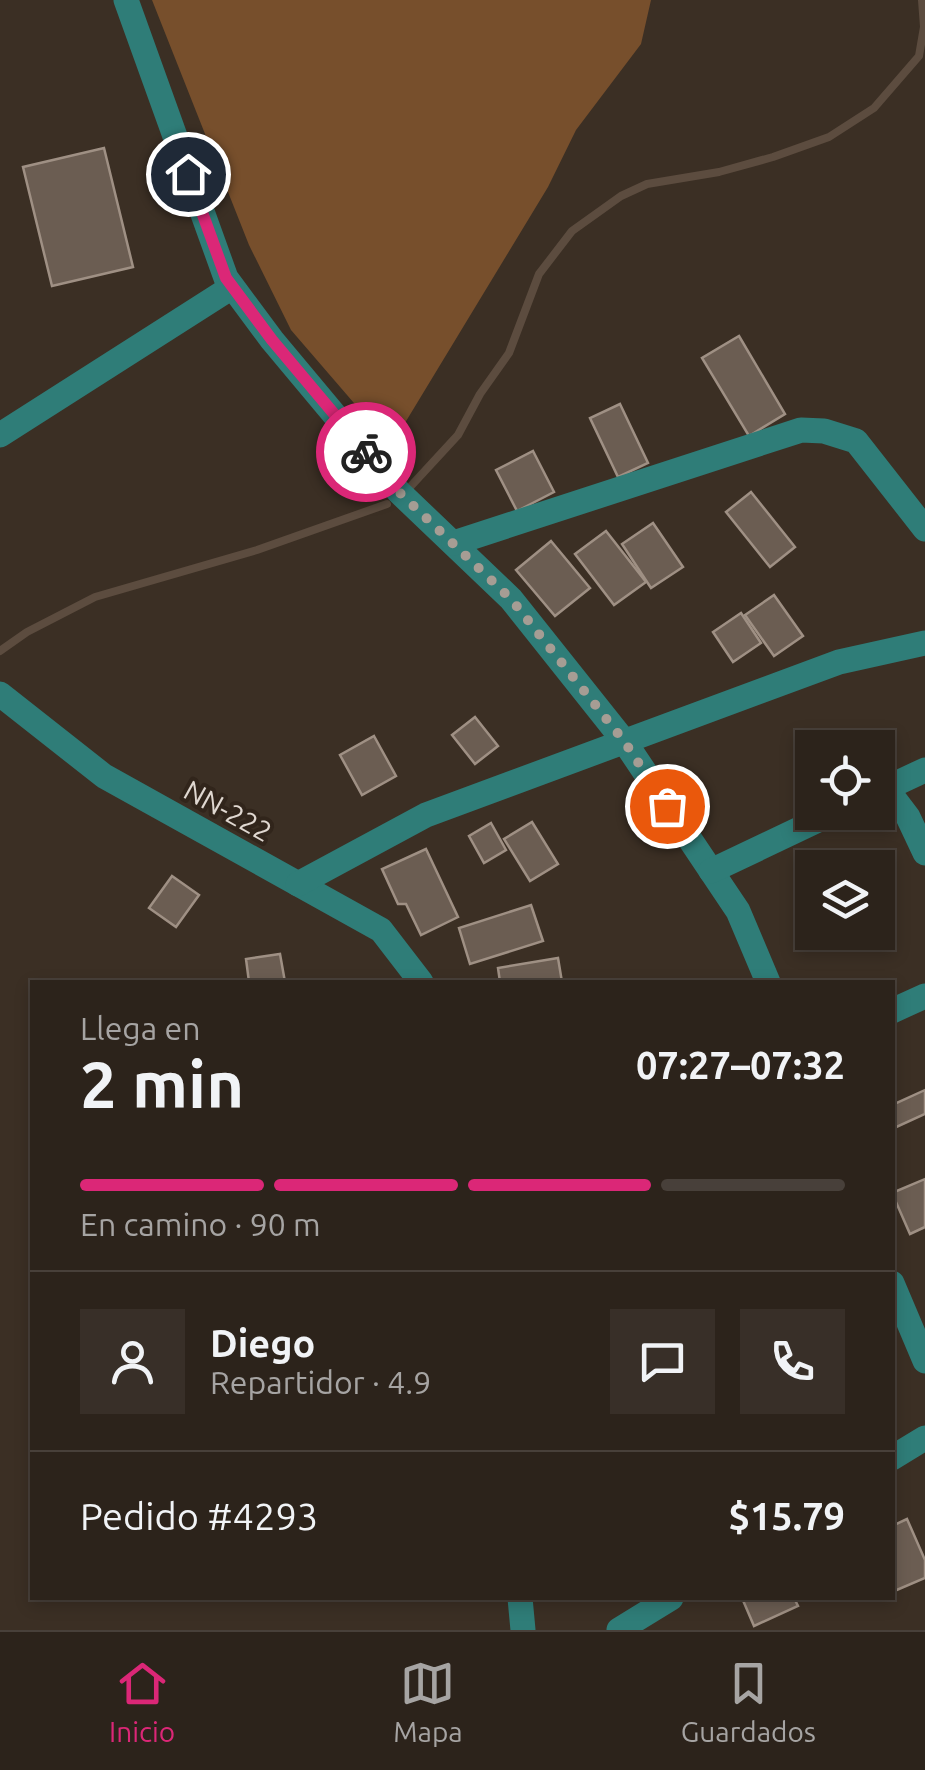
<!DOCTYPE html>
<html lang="es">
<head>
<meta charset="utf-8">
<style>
  body { margin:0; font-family:Ubuntu,sans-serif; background:#382f28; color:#f1f3f6; height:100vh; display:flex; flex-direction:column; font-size:38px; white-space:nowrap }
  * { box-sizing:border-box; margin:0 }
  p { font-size:32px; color:#a6a4a3 }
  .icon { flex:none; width:55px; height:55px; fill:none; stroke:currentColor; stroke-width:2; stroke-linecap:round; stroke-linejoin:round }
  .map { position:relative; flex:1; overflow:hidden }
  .drawer { position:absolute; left:30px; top:980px; width:865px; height:620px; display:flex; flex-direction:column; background:#2c231b; border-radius:0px; box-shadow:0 5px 15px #0003,0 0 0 2px #48403a }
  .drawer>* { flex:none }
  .tools { position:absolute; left:795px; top:730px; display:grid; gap:20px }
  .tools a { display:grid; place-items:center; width:100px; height:100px; border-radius:0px; background:#2c231b; box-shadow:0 5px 15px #0003,0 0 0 2px #48403a; font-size:50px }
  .pin { position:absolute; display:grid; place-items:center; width:85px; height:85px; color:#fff; margin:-42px; border:5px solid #fff; border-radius:50%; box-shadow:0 2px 10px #0007 }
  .courier { position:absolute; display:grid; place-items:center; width:100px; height:100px; margin:-50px; border:8px solid #db2777; border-radius:50%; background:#fff; color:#222; box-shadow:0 2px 12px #0007 }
  .overview em { font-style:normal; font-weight:700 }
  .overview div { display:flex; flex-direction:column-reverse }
  .overview { display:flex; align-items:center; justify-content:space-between; height:170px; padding:0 50px }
  h1 { font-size:65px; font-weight:700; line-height:75px }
  .bar { display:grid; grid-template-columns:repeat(4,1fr); gap:15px 10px; align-content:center; height:120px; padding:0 50px }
  .bar i { height:12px; border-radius:8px; background:#48403a }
  .bar .on { background:#db2777 }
  .bar p { grid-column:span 4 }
  .line { display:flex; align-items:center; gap:25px; padding:0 50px; border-top:2px solid #48403a }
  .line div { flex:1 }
  .round { display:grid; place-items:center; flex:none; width:105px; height:105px; border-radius:0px; background:#382f28 }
  .dock { display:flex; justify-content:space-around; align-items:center; height:140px; border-top:2px solid #48403a; background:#2c231b; font-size:28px; color:#a6a4a3 }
  .dock a { display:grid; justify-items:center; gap:5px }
  .dock .on { color:#db2777 }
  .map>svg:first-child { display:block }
</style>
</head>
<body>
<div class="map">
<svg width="925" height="1630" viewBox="0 0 925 1630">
  <rect width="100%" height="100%" fill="#3b2f24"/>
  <path fill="#774f2c" d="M152,0H651L641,44L576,130L548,187L391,446L291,330L249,245Z"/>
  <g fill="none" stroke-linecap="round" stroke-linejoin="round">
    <g stroke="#5c4c3f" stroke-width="8">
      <path d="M410,487L458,435L480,394L509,353L539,274L572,231L621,196L647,184L719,172L773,157L829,137L874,108L919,56L924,27L922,0"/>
      <path d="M0,651L27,632L95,597L257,550L387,504"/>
    </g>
  </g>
  <g fill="#6b5d52" stroke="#9f9084" stroke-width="2.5">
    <path d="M104,148L133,267L52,286L23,167Z"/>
    <path d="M739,336L785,414L749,436L702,358Z"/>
    <path d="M620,404L648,463L618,477L590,418Z"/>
    <path d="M533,451L554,492L517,511L496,470Z"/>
    <path d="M751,492L795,547L770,567L726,512Z"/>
    <path d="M653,523L683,567L651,588L622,544Z"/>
    <path d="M606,531L646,582L614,605L575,554Z"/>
    <path d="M551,541L590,588L555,616L516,570Z"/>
    <path d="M774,595L803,636L774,656L745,615Z"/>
    <path d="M741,613L761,643L733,662L713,632Z"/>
    <path d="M475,717L498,746L475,764L452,735Z"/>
    <path d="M374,736L396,776L362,795L340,755Z"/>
    <path d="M532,822L558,864L530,881L504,839Z"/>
    <path d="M491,823L506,850L484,863L469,836Z"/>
    <path d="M426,849L458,917L421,935L406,904H398L382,869Z"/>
    <path d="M172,876L199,895L176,927L149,908Z"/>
    <path d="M531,905L543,941L470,964L459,928Z"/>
    <path d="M280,954L285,982H249L246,959Z"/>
    <path d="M558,958L562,982H500L498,968Z"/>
    <path d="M925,1090V1114L892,1129V1105Z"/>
    <path d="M925,1179V1227L910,1234L892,1193Z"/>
    <path d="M907,1519L925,1560V1578L892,1592V1526Z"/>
    <path d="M742,1598H794L798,1606L754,1626Z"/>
  </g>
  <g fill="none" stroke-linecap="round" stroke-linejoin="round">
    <g stroke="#2f7d78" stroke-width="25">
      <path d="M126,0L226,278L272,340L399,492L511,599L624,741L738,911L768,982"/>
      <path d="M0,435L232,287"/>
      <path d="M454,543L801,430L824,431L856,441L925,529"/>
      <path d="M0,694L104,776L381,930L421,982"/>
      <path d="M886,788L908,817L925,853"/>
      <path d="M878,792L925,770"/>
      <path d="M711,871L835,812"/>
      <path d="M298,884L426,815L839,662L925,643"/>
      <path d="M892,1011L925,996"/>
      <path d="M892,1283L925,1361"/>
      <path d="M892,1458L925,1438"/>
      <path d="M520,1598L523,1630"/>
      <path d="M619,1630L671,1598"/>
    </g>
  </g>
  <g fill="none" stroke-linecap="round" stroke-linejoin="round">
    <path stroke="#a69d94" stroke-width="10" stroke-dasharray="0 18" d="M366,452L399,492L511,599L624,741L667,806"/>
    <path stroke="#db2777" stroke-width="12" d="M188,174L226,278L272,340L366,452"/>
  </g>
  <g text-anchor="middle" stroke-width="8" stroke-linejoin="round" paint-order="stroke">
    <g font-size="28" fill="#e0d8d1" stroke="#31251b">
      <text transform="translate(228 811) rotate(29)" y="10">NN-222</text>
    </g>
  </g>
</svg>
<div class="tools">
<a><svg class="icon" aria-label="locate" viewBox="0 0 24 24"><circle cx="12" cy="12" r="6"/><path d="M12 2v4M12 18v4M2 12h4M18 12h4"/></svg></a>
<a><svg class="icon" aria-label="layers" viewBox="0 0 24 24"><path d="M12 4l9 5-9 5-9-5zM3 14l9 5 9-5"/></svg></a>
</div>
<div class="pin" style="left:667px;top:806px;background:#ea580c"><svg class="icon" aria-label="bag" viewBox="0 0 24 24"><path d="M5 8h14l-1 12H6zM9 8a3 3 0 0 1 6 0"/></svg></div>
<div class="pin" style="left:188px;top:174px;background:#1f2937"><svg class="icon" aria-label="home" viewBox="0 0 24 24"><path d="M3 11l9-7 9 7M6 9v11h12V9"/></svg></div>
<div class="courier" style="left:366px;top:452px"><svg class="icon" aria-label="bike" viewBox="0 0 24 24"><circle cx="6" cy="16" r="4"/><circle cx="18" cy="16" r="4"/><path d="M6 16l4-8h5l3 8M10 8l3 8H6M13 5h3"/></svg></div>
<section class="drawer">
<div class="overview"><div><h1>2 min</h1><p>Llega en</p></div><em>07:27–07:32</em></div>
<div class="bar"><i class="on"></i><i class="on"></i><i class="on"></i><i></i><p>En camino · 90 m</p></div>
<div class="line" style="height:180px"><a class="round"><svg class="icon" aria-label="person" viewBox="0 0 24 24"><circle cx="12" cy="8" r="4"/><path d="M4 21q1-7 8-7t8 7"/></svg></a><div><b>Diego</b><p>Repartidor · 4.9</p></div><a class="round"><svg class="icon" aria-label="chat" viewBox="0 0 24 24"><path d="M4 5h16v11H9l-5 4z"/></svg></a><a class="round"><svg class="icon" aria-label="phone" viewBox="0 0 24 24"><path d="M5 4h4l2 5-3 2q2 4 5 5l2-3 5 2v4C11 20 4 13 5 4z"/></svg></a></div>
<div class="line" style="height:130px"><div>Pedido #4293</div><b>$15.79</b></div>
</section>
</div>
<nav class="dock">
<a class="on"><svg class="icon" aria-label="home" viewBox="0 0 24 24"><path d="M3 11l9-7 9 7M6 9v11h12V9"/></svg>Inicio</a>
<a><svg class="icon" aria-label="map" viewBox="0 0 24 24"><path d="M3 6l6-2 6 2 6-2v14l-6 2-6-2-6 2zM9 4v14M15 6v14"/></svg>Mapa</a>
<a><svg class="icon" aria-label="saved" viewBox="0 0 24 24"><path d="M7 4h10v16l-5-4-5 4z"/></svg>Guardados</a>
</nav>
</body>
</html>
